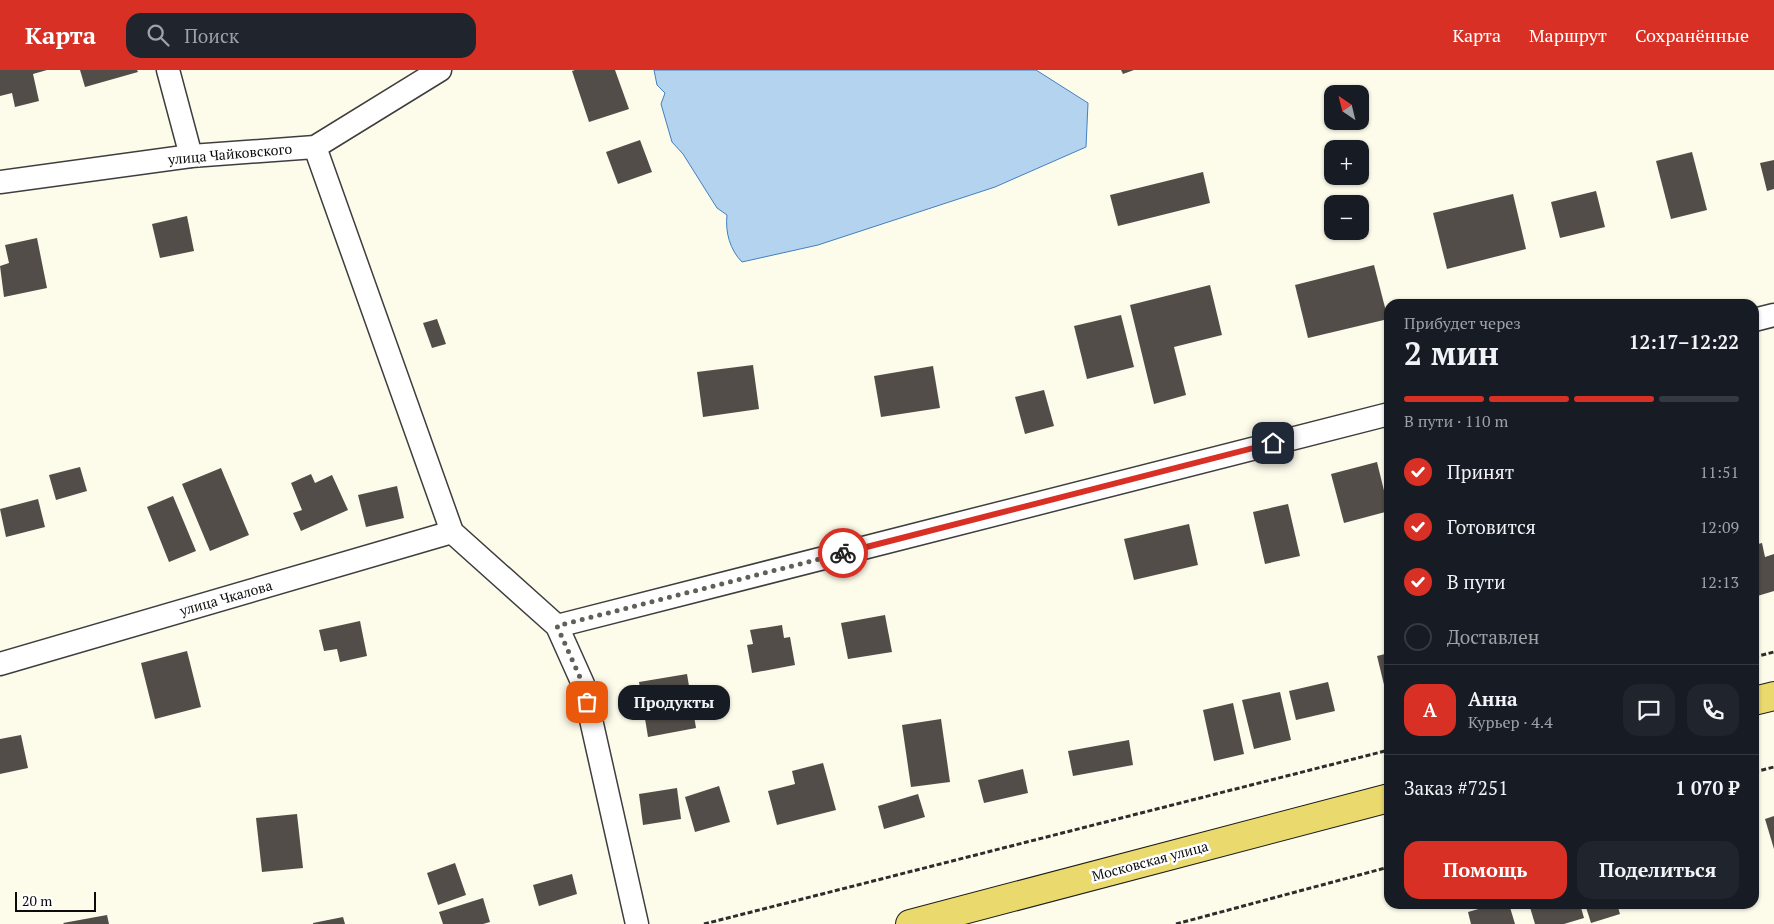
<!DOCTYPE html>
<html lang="ru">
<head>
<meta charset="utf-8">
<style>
  body { margin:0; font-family:"PT Serif",serif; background:#20242c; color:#f1f3f6; height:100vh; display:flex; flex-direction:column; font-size:19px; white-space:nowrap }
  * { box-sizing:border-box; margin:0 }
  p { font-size:16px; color:#9ea1a6 }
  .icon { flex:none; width:28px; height:28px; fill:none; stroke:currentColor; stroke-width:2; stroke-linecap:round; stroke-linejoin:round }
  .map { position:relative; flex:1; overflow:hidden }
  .side { position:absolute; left:1384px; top:229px; width:375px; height:610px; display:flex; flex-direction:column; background:#171b24; border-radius:15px; box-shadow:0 1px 4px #0004 }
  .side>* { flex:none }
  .needle { width:32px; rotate:325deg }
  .fabs { position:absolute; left:1324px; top:15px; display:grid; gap:10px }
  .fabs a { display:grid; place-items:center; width:45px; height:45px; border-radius:10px; background:#171b24; box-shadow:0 1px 4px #0004; font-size:25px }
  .scale { position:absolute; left:15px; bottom:12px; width:81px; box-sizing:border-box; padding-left:5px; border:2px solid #0b0b0b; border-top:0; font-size:14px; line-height:18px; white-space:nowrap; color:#0b0b0b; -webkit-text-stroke:4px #fff; paint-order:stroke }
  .pin { position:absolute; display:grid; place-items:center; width:42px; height:42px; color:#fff; margin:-21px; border-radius:10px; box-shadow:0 2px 8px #0006 }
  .courier { position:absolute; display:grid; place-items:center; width:50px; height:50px; margin:-25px; border:4px solid #d93025; border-radius:50%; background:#fff; color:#222; box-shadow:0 1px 6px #0007 }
  .bubble { position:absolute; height:35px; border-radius:15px; background:#171b24; box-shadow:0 1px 4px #0004; font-size:16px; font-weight:800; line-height:35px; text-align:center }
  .headline em { font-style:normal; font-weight:800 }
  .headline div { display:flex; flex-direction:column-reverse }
  .headline { display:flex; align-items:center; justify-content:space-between; height:85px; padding:0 20px }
  h1 { font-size:32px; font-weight:800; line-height:38px }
  .bar { display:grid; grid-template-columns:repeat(4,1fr); gap:8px 5px; align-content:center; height:60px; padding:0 20px }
  .bar i { height:6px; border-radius:4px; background:#363941 }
  .bar .current { background:#d93025 }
  .bar p { grid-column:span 4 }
  .line { display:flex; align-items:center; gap:12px; padding:0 20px; border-top:1px solid #363941 }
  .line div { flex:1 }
  .round { display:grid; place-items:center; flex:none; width:52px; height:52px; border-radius:15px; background:#20242c }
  ol { padding:0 20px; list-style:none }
  li { display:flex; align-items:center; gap:15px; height:55px }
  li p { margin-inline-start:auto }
  li .icon { padding:5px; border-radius:50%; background:#d93025; color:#fff; stroke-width:4 }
  li:last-child { color:#9ea1a6 }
  li i { width:28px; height:28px; border:2px solid #363941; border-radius:50% }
  .cta { display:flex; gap:10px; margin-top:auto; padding:10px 20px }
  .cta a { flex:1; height:58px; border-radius:15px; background:#d93025; color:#fff; font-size:20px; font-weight:800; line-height:58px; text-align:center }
  .cta a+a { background:#20242c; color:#f1f3f6 }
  header { display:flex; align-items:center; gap:30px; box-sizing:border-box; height:70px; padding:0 25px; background:#d93025; color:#fff }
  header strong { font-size:24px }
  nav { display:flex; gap:28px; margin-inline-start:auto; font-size:18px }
  .search { width:350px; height:45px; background:#20242c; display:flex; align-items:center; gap:12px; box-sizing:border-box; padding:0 18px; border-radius:15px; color:#9ea1a6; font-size:19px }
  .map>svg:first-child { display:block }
</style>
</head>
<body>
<header>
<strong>Карта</strong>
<div class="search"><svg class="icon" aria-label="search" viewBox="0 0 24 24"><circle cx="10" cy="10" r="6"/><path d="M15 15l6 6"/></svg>Поиск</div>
<nav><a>Карта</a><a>Маршрут</a><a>Сохранённые</a></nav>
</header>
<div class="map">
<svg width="1774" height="854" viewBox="0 0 1774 854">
  <rect width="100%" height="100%" fill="#fdfbea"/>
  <path fill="#b4d3ef" stroke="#4380be" d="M654,0H1036L1088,33L1086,77L995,117L818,175L742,192C730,180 725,162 727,145L717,138L683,84L672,72L661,34L665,23L657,15Z"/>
  <g fill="#524d48">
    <path d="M0,0H47L33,4L39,31L15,37L12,23L0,26Z"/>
    <path d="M80,0H137L138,2L85,17Z"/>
    <path d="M575,0H615L629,39L589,52L572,1Z"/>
    <path d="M1121,0H1134L1123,4Z"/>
    <path d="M640,70L652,102L618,114L606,82Z"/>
    <path d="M1692,82L1707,140L1671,149L1656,91Z"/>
    <path d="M1774,90V119L1767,121L1760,93Z"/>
    <path d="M1203,102L1210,133L1118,156L1110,125Z"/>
    <path d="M1596,121L1605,157L1560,168L1551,132Z"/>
    <path d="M1513,124L1526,179L1447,199L1433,143Z"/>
    <path d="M187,146L194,181L160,188L152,154Z"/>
    <path d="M37,168L47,218L4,227L0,196L9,193L5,175Z"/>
    <path d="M1374,195L1388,249L1308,268L1295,215Z"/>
    <path d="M1210,215L1222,265L1174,277L1186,325L1154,334L1130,235Z"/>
    <path d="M1121,245L1134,297L1087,309L1074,256Z"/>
    <path d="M437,249L446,274L432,278L423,253Z"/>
    <path d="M753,295L759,339L703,347L697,302Z"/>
    <path d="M933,296L940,338L881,347L874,306Z"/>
    <path d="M1044,320L1054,356L1025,364L1015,327Z"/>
    <path d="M1377,392L1389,441L1344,453L1331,404Z"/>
    <path d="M80,397L87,421L56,430L49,405Z"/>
    <path d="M221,398L249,465L210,481L182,414Z"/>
    <path d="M311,404L315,413L332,405L348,440L301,461L293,443L302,440L291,413Z"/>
    <path d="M397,416L404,448L366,457L358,425Z"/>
    <path d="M173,426L196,481L169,492L147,437Z"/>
    <path d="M38,429L45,457L6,467L0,439Z"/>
    <path d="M1288,434L1300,486L1265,494L1253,442Z"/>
    <path d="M1189,454L1198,495L1134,510L1124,469Z"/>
    <path d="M1762,473L1765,487L1774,484V521L1754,527V475Z"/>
    <path d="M885,545L892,582L848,589L841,553Z"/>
    <path d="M360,551L367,586L340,592L337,579L324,581L319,560Z"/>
    <path d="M782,555L784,568L790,567L795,595L752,603L747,575L753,574L750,560Z"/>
    <path d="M187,581L201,637L155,649L141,593Z"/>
    <path d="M1389,583V631H1388L1377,586Z"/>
    <path d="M687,604L696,658L648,667L639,612Z"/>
    <path d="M1328,612L1335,641L1296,650L1289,621Z"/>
    <path d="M1280,622L1291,670L1254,679L1242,630Z"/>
    <path d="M1233,633L1244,684L1214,691L1203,640Z"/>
    <path d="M941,649L950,712L911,717L902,655Z"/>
    <path d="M21,665L28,698L0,704V669Z"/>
    <path d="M1129,670L1133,695L1073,706L1068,681Z"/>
    <path d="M823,693L836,740L777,755L768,721L795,714L792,701Z"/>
    <path d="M1023,699L1028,723L984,733L978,710Z"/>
    <path d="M719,716L730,752L695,762L685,727Z"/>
    <path d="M677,718L681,749L643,755L639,724Z"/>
    <path d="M918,724L925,747L884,759L878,736Z"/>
    <path d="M297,744L303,798L262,802L256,748Z"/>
    <path d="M1774,746V779L1765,749Z"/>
    <path d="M455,793L466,825L438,835L427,803Z"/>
    <path d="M572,804L577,824L539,836L533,815Z"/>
    <path d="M483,828L490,852L483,854H443L439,842Z"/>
    <path d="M1496,834H1509L1515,854H1471L1468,842Z"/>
    <path d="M1529,834H1580L1584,848L1564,854H1535Z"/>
    <path d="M1585,834H1617L1620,844L1591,853Z"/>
    <path d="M107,845L109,854H64L63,853Z"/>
    <path d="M343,847L345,854H313V853Z"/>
  </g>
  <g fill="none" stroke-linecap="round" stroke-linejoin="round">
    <defs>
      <g id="street">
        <path d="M168,0L191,86"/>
        <path d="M315,77L452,462L557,556L583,614L637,854"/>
        <path d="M0,112L191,86L315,77L440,0"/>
        <path d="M1754,250L1774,245"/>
        <path d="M557,556L1389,344"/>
        <path d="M0,594L452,462"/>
      </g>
      <g id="primary">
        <path d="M1754,631L1774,626"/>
        <path d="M910,854L1389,728"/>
      </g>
    </defs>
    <use href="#street" stroke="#3e3e3e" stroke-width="25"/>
    <use href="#primary" stroke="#1c1c1c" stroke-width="30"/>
    <g stroke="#2d2d2d" stroke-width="3" stroke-dasharray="5 2.5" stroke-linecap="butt">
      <path d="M1754,587L1774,582"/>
      <path d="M1754,702L1774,697"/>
      <path d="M704,854L1389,680"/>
      <path d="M1176,854L1389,797"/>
    </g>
    <use href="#street" stroke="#fff" stroke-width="22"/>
    <use href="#primary" stroke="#ead96d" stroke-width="28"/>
  </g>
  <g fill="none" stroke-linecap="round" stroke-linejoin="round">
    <path stroke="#605f59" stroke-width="5" stroke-dasharray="0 9" d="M587,632L583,614L557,556L843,483"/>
    <path stroke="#d93025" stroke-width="6" d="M843,483L1273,373"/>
  </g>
  <g text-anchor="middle" stroke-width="5" stroke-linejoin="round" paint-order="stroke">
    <g font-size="14" fill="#0b0b0b" stroke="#fff">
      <text transform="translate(230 84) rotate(-5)" y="5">улица Чайковского</text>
      <text transform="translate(226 528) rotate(-16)" y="5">улица Чкалова</text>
      <text transform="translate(1150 791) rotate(-15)" y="5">Московская улица</text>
    </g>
  </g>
</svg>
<div class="fabs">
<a><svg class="needle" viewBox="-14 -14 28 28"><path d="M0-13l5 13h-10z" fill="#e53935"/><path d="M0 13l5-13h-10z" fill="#9ea1a6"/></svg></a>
<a>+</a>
<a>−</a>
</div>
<div class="scale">20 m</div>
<div class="pin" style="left:587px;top:632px;background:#ea580c"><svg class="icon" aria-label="bag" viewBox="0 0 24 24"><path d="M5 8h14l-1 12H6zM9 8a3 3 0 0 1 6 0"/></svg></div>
<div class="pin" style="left:1273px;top:373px;background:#1f2937"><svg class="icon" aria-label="home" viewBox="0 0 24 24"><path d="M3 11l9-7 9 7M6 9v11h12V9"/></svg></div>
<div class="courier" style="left:843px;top:483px"><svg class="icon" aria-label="bike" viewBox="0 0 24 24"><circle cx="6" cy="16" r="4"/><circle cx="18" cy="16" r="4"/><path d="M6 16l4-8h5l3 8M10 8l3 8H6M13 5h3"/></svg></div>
<div class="bubble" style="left:618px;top:615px;width:112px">Продукты</div>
<section class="side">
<div class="headline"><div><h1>2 мин</h1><p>Прибудет через</p></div><em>12:17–12:22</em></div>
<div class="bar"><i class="current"></i><i class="current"></i><i class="current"></i><i></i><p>В пути · 110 m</p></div>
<ol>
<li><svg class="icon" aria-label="check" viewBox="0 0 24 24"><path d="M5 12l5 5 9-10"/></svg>Принят<p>11:51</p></li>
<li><svg class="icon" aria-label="check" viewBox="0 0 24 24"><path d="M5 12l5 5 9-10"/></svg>Готовится<p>12:09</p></li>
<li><svg class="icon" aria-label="check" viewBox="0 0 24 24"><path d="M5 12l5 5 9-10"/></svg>В пути<p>12:13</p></li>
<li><i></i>Доставлен</li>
</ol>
<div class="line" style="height:90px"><b class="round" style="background:#d93025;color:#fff">А</b><div><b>Анна</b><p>Курьер · 4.4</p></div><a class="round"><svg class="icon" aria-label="chat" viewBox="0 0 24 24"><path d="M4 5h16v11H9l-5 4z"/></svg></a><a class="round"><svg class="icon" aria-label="phone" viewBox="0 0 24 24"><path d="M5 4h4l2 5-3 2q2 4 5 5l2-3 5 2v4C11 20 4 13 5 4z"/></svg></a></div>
<div class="line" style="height:65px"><div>Заказ #7251</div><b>1 070 ₽</b></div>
<div class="cta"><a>Помощь</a><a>Поделиться</a></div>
</section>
</div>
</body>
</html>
